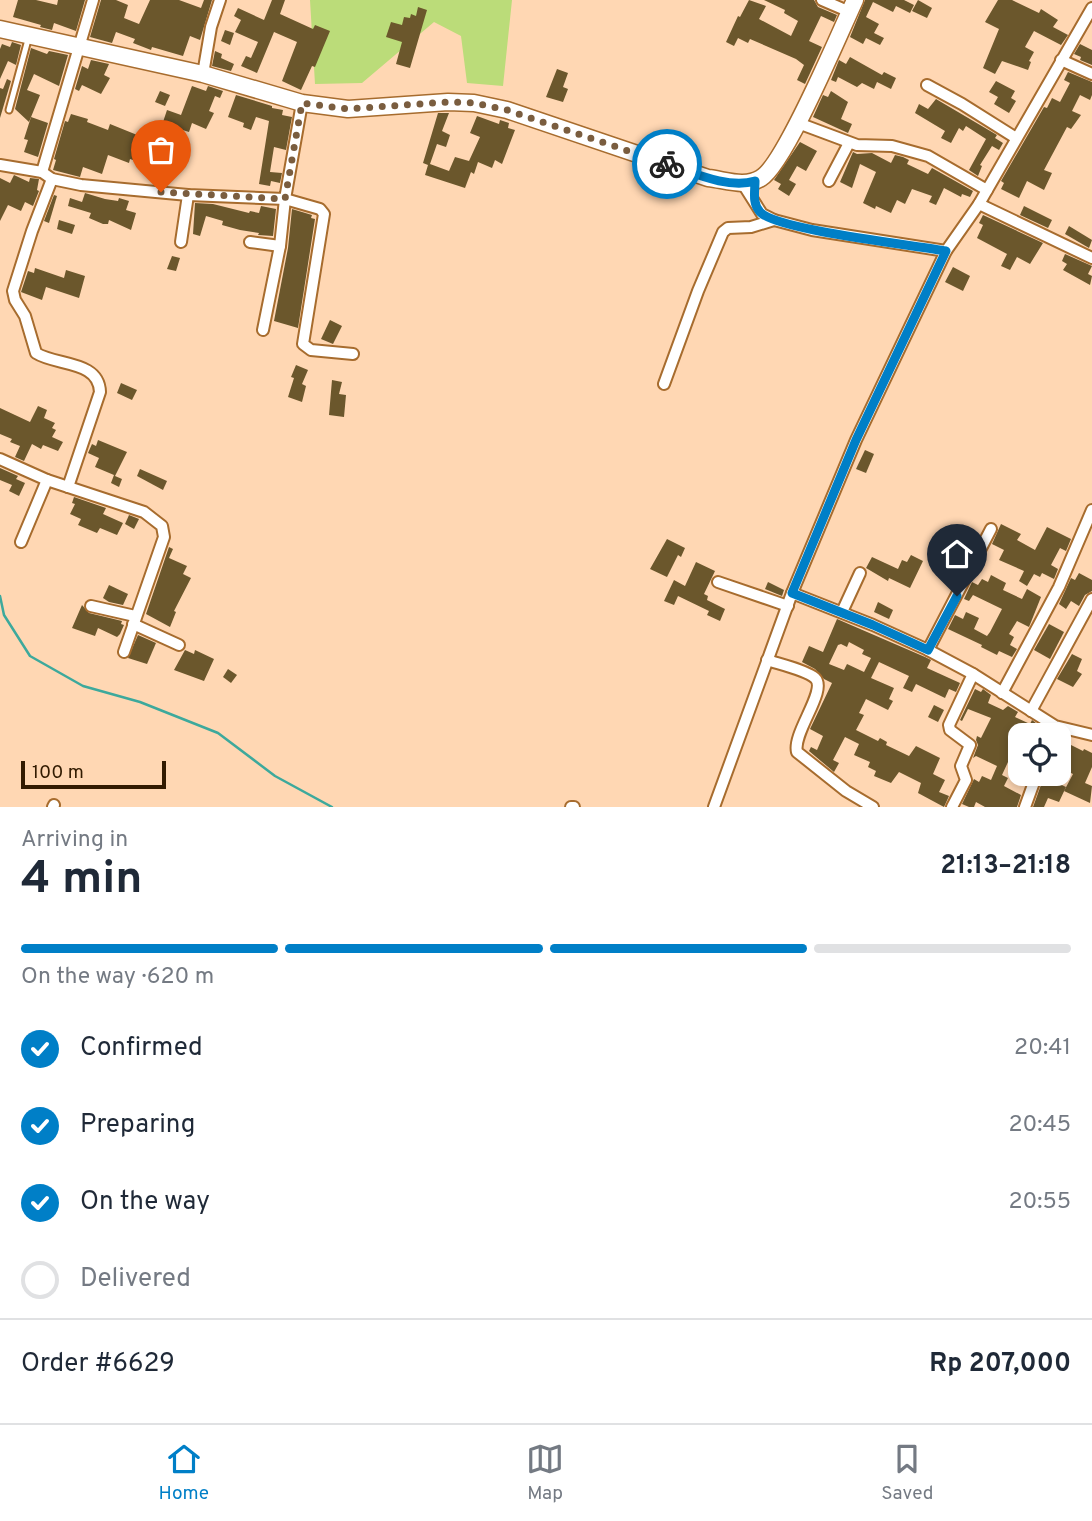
<!DOCTYPE html>
<html lang="en">
<head>
<meta charset="utf-8">
<style>
  body { margin:0; font-family:Overpass,sans-serif; background:#f2f2f3; color:#1f2937; height:100vh; display:flex; flex-direction:column; font-size:26px; white-space:nowrap }
  * { box-sizing:border-box; margin:0 }
  p { font-size:23px; color:#747a83 }
  .icon { flex:none; width:38px; height:38px; fill:none; stroke:currentColor; stroke-width:2; stroke-linecap:round; stroke-linejoin:round }
  .map { position:relative; height:807px; overflow:hidden }
  .panel { display:flex; flex-direction:column; background:#fff; flex:1 }
  .panel>* { flex:none }
  .controls { position:absolute; left:1008px; top:723px; display:grid; gap:14px }
  .controls a { display:grid; place-items:center; width:63px; height:63px; border-radius:14px; background:#fff; box-shadow:0 4px 10px #0003; font-size:35px }
  .scale { position:absolute; left:21px; bottom:18px; width:145px; box-sizing:border-box; padding-left:7px; border:4px solid #321b01; border-top:0; font-size:19px; line-height:24px; white-space:nowrap; color:#321b01; -webkit-text-stroke:5px #ffd7b3; paint-order:stroke }
  .pin { position:absolute; display:grid; place-items:center; width:60px; height:60px; color:#fff; margin:-72px -30px; border-radius:50% 50% 50% 0; rotate:-45deg; box-shadow:0 0 7px #0007 }
  .pin .icon { rotate:45deg }
  .courier { position:absolute; display:grid; place-items:center; width:70px; height:70px; margin:-35px; border:5px solid #007fc7; border-radius:50%; background:#fff; color:#222; box-shadow:0 2px 9px #0007 }
  .summary em { font-style:normal; font-weight:700 }
  .summary div { display:flex; flex-direction:column-reverse }
  .summary { display:flex; align-items:center; justify-content:space-between; height:119px; padding:0 21px }
  h1 { font-size:46px; font-weight:700; line-height:52px }
  .bar { display:grid; grid-template-columns:repeat(4,1fr); gap:10px 7px; align-content:center; height:84px; padding:0 21px }
  .bar i { height:9px; border-radius:5px; background:#e0e1e3 }
  .bar .active { background:#007fc7 }
  .bar p { grid-column:span 4 }
  .line { display:flex; align-items:center; gap:18px; padding:0 21px; border-top:2px solid #e0e1e3 }
  .line div { flex:1 }
  ol { padding:0 21px; list-style:none }
  li { display:flex; align-items:center; gap:21px; height:77px }
  li p { margin-inline-start:auto }
  li .icon { padding:7px; border-radius:50%; background:#007fc7; color:#fff; stroke-width:4 }
  li:last-child { color:#747a83 }
  li i { width:38px; height:38px; border:4px solid #e0e1e3; border-radius:50% }
  .tab-bar { display:flex; justify-content:space-around; align-items:center; height:98px; border-top:2px solid #e0e1e3; background:#fff; font-size:19px; color:#747a83 }
  .tab-bar a { display:grid; justify-items:center; gap:4px }
  .tab-bar .active { color:#007fc7 }
  .map>svg:first-child { display:block }
</style>
</head>
<body>
<div class="map">
<svg width="1092" height="807" viewBox="0 0 1092 807">
  <rect width="100%" height="100%" fill="#ffd7b3"/>
  <path fill="#bbdc79" d="M310,0H512L503,86L467,83L461,36L434,22L362,83L315,84Z"/>
  <g fill="none" stroke-linecap="round" stroke-linejoin="round">
    <path stroke="#3da99c" stroke-width="2.5" d="M0,596L4,615L30,656L83,686L140,702L218,733L275,776L332,807"/>
  </g>
  <g fill="#6b572c" fill-rule="evenodd">
    <path d="M18,0H36L57,5L58,0H85L76,31L54,23L52,30L40,27L41,25L13,17Z"/>
    <path d="M101,0H116L128,5L124,18L139,24L150,0H179L201,8L204,0H212L200,40L190,36L183,56L152,47L151,50L133,43L135,39L116,32L112,43L90,37Z"/>
    <path d="M272,0H285L280,14L313,29L315,25L330,31L315,67L312,66L301,90L282,81L297,42L274,32L257,73L241,66L246,56L251,58L258,42L235,32L241,20L234,16L238,8L264,20Z"/>
    <path d="M749,0L766,6L759,19L791,36L798,21L784,13L785,10L764,0H814L818,7L837,15L834,22L821,16L809,41L822,47L805,84L797,80L804,65L796,59L750,39L748,43L738,38L734,46L726,42L738,16L740,17Z"/>
    <path d="M865,0H904L914,5L910,13L896,6L893,12L873,2L866,17L879,24L874,33L884,38L880,45L866,38L863,44L850,37Z"/>
    <path d="M918,0L932,8L927,18L912,11Z"/>
    <path d="M998,0H1012L1039,13L1041,9L1058,20L1053,27L1068,35L1061,45L1034,31L1025,47L1034,52L1029,61L1031,62L1028,70L1002,61L995,74L983,68L999,29L985,22Z"/>
    <path d="M418,7L427,10L410,68L396,64L402,42L386,37L391,22L402,25L404,17L410,18L411,14L416,16Z"/>
    <path d="M225,30L234,33L230,45L221,41Z"/>
    <path d="M12,42L21,45L16,65L8,61L0,79V49L2,44L10,47Z"/>
    <path d="M1080,44L1092,50V65L1080,60L1081,57L1074,54Z"/>
    <path d="M31,48L47,54L49,51L68,55L59,86L34,74L27,90L40,95L29,122L15,109Z"/>
    <path d="M215,51L222,54L221,58L234,64L231,71L212,66Z"/>
    <path d="M850,57L882,75L884,72L896,78L891,89L877,82L874,89L862,83L857,87L838,77L836,82L831,80L839,60L846,64Z"/>
    <path d="M91,60L109,64L104,75L110,78L101,94L82,85L79,91L75,89L82,66L88,69Z"/>
    <path d="M557,69L568,73L563,87L568,89L563,102L546,97Z"/>
    <path d="M1068,72L1092,82V95L1090,100L1080,95L1072,111L1081,115L1071,129L1067,127L1044,170L1052,173L1044,190L1027,181L1019,198L1001,189L1004,183L1001,181L1044,107L1047,108L1052,98L1060,102L1070,83L1064,80Z"/>
    <path d="M7,79L11,81L0,118V88L3,89Z"/>
    <path d="M996,81L1015,91L1011,98L1016,101L1009,113L994,104L998,97L989,92Z"/>
    <path d="M192,86L206,91L208,86L223,91L220,98L215,96L209,111L214,113L206,129L192,123L189,132L173,127L166,148L172,150L167,165L144,158L142,163L130,159L129,163L108,155L102,174L83,167L80,177L53,170L56,160L54,159L65,121L68,122L71,114L88,119L87,122L108,130L110,124L152,141L155,133L159,134L167,110L181,115Z"/>
    <path d="M160,91L170,95L165,106L155,102Z"/>
    <path d="M831,91L848,102L841,119L852,124L848,133L813,117L823,95L828,97Z"/>
    <path d="M236,95L272,106V108L283,110L282,115L292,117L286,150L274,147L270,172L282,173L280,183L271,181L270,186L259,184L269,121L256,117L251,130L243,127L244,123L228,117Z"/>
    <path d="M936,99L997,135L995,138L1003,143L999,150L992,146L980,165L982,166L978,176L969,170L986,139L966,126L963,131L959,128L951,143L941,138L945,131L915,113L919,104L928,109Z"/>
    <path d="M438,113H449L442,131L450,135L446,147L437,144L430,164L449,171L455,157L469,161L480,137L470,133L477,116L499,124L500,120L509,123L508,128L515,130L502,164L495,160L492,168L478,162L474,174L471,172L465,188L425,175L428,165L423,163Z"/>
    <path d="M31,117L48,123L38,157L24,152L28,140L24,139Z"/>
    <path d="M800,142L817,151L806,171L797,166L789,180L796,184L789,196L778,189L781,184L774,180Z"/>
    <path d="M853,152L857,154L872,153L891,163L895,155L903,157L909,160L907,164L928,174L932,168L973,191L970,197L962,194L961,197L944,188L936,205L929,202L932,196L912,189L905,204L897,200L891,213L876,206L875,209L863,203L876,172L860,164L852,188L840,182Z"/>
    <path d="M14,175L29,182L30,178L39,179L37,190L39,191L33,206L25,202L21,211L8,205L0,221V178L10,183Z"/>
    <path d="M85,193L105,199L118,201L119,198L129,201L126,210L136,213L131,230L109,220L108,224H103L89,218L91,213L68,206L70,198L82,202Z"/>
    <path d="M54,195L57,196L49,223L44,221Z"/>
    <path d="M195,203L213,204L249,213L250,211L259,213L261,206L276,209L273,236L258,235L259,233L240,230L222,225L223,221L206,216L200,236L193,234Z"/>
    <path d="M1024,206L1052,220L1048,228L1020,215Z"/>
    <path d="M292,209L312,215L311,218L315,219L298,328L274,321L288,248Z"/>
    <path d="M983,215L1043,243L1030,264L1017,257L1010,270L1001,266L1007,254L977,238L983,225L979,223Z"/>
    <path d="M59,220L75,225L72,234L57,229Z"/>
    <path d="M1069,226L1092,240L1089,248L1065,234Z"/>
    <path d="M1065,254L1092,266L1088,274L1092,276L1090,285L1063,270L1067,264L1062,261Z"/>
    <path d="M172,256L180,258L176,271L167,269Z"/>
    <path d="M953,267L970,276L963,291L945,282Z"/>
    <path d="M35,268L64,278L66,270L85,276L79,298L46,287L42,300L21,292L28,271L34,273Z"/>
    <path d="M330,320L342,326L333,344L321,339Z"/>
    <path d="M296,365L308,370L302,384L306,386L302,402L288,397L294,378L291,377Z"/>
    <path d="M332,380L342,382L339,394L346,395L344,417L329,415Z"/>
    <path d="M121,383L137,390L132,400L117,393Z"/>
    <path d="M38,406L47,410L44,418L55,423L52,428L56,430L52,437L63,442L58,451L43,445L41,449L32,444L24,461L15,457L20,446L10,442L12,439L0,434V408L30,422Z"/>
    <path d="M98,440L127,452L115,476L122,479L119,487L111,483L114,475L95,467L99,458L88,453L92,444L96,446Z"/>
    <path d="M865,450L874,454L866,473L856,469Z"/>
    <path d="M0,468L18,476L16,479L25,483L19,496L9,491L12,485L0,480Z"/>
    <path d="M140,469L167,481L163,490L137,476Z"/>
    <path d="M74,497L106,508L103,514L123,523L117,535L100,528L97,533L78,525L81,519L70,514L75,504L72,503Z"/>
    <path d="M129,515L139,519L134,529L125,524Z"/>
    <path d="M1001,524L1021,534L1017,540L1035,550L1047,527L1071,539L1066,551L1060,548L1051,565L1058,569L1054,579L1042,573L1040,577L1034,574L1027,586L1019,581L1024,571L999,560L1004,550L992,544Z"/>
    <path d="M667,539L685,548L681,557L678,555L667,577L650,569Z"/>
    <path d="M169,547L173,549L169,558L187,566L183,574L191,578L174,611L176,612L170,627L146,614Z"/>
    <path d="M911,555L923,561L910,588L889,578L888,581L866,568L872,557L898,569L902,560L907,562Z"/>
    <path d="M696,562L715,571L704,594L708,596L707,600L725,609L720,621L707,615L709,611L678,596L674,605L664,601L674,580L685,586Z"/>
    <path d="M1079,573L1092,580V591L1085,595L1079,606L1071,601L1066,609L1059,604L1071,578L1075,580Z"/>
    <path d="M991,575L1006,583L1003,590L1022,599L1027,589L1041,597L1029,627L1017,621L1009,634L1014,637L1010,645L1017,649L1012,657L999,651L997,655L981,647L982,645L948,629L955,615L963,619L966,612L979,618L974,629L987,636L990,632L1002,609L973,595L969,601L964,599L972,582L978,585L982,579L988,582Z"/>
    <path d="M768,582L784,590L782,596L765,589Z"/>
    <path d="M109,585L128,594L123,605L109,602L103,598Z"/>
    <path d="M878,602L893,610L889,619L874,612Z"/>
    <path d="M82,605L89,613L122,621L121,624L124,625L120,634L117,637L98,628L95,636L72,628Z"/>
    <path d="M837,619L925,657L931,660L927,668L960,683L956,692L949,689L945,698L916,684L912,692L903,688L909,676L879,662L871,678L894,688L889,699L893,701L888,710L866,699L859,713L864,715L856,730L878,741L880,738L887,742L886,745L909,756L916,746L940,758L933,774L945,780L939,792L949,796L944,807L918,793L921,783L899,772L891,783L874,776L876,771L868,767L870,762L854,755L859,744L845,737L833,760L839,763L834,772L809,751L811,747L817,750L823,736L810,729L832,683L824,679L815,669L802,662L809,646L823,652ZM849,642L864,650L862,654L871,658L864,672L847,664L844,670L829,664L838,645L841,644L847,647Z"/>
    <path d="M1049,624L1064,632L1050,659L1034,650Z"/>
    <path d="M138,635L156,643L147,664L128,658Z"/>
    <path d="M185,650L194,654L195,650L214,659L204,681L174,670Z"/>
    <path d="M1072,654L1082,659L1077,671L1082,674L1073,687L1057,679Z"/>
    <path d="M228,669L237,675L231,683L223,677Z"/>
    <path d="M975,689L981,692L983,689L991,695L988,703L1003,710L1008,706L1018,712L1015,717L1030,724L1032,720L1044,729L1041,735H1020V768L1008,762L1002,775L1008,778L1004,786L1021,795L1017,807H985L976,802L974,807H969L962,804L974,779L979,782L982,776L991,780L997,766L976,756L973,758L978,745L976,740L977,736L981,738L991,718L968,709L962,721L960,720Z"/>
    <path d="M934,705L944,710L938,722L928,717Z"/>
    <path d="M1059,739L1083,751L1084,749L1092,753V767L1085,783L1092,786L1090,803L1064,791L1073,774L1059,767Z"/>
    <path d="M1045,774H1052L1049,779L1066,787L1059,802L1048,798L1044,807H1033Z"/>
  </g>
  <g fill="none" stroke-linecap="round" stroke-linejoin="round">
    <defs>
      <path id="lane" d="M9,110L29,36"/>
      <g id="street">
        <path d="M822,0L850,12"/>
        <path d="M1061,60L1092,74"/>
        <path d="M203,74L211,27L220,0"/>
        <path d="M927,85L962,104L1016,138"/>
        <path d="M798,123L857,145L892,146L928,156L987,190"/>
        <path d="M0,165L42,172L52,179L81,185L188,195L285,199L302,103"/>
        <path d="M42,172L93,0"/>
        <path d="M52,179L32,231L13,291L15,300L25,316L36,353C56,366 99,360 100,392L68,487"/>
        <path d="M829,181L849,143"/>
        <path d="M743,184L762,214L774,220L812,230L946,251L979,204L1092,8"/>
        <path d="M979,204L1092,258"/>
        <path d="M181,242L188,195"/>
        <path d="M250,242L280,246"/>
        <path d="M263,330L280,246L285,199L320,209L324,214L303,344L311,350L353,354"/>
        <path d="M664,384L698,291L723,232L728,228L751,227L774,220"/>
        <path d="M0,459L47,480L144,512L162,526L164,537L124,652"/>
        <path d="M21,542L47,480"/>
        <path d="M718,582L788,606"/>
        <path d="M792,593L873,625L928,650L973,674L1055,726L1092,735"/>
        <path d="M91,606L135,616"/>
        <path d="M842,612L860,573"/>
        <path d="M133,624L179,645"/>
        <path d="M928,650L991,529"/>
        <path d="M767,660C779,664 806,670 815,678C828,690 792,733 797,752L846,791L873,807"/>
        <path d="M1002,693L1059,587L1092,510"/>
        <path d="M1031,711L1092,599"/>
        <path d="M53,807L54,805"/>
        <path d="M571,807H574"/>
        <path d="M714,807L792,593L856,440L946,251"/>
        <path d="M952,807L966,780L961,766L970,745L950,730L949,725L973,674"/>
        <path d="M1025,807L1037,774"/>
      </g>
      <path id="secondary" d="M0,29L203,74L302,103L348,109L448,102L474,103L507,110L708,178C726,180 745,188 761,178C785,164 840,32 855,0"/>
    </defs>
    <use href="#lane" stroke="#a76c2e" stroke-width="9"/>
    <use href="#street" stroke="#a76c2e" stroke-width="14"/>
    <use href="#secondary" stroke="#a76c2e" stroke-width="19"/>
    <use href="#lane" stroke="#fff" stroke-width="5"/>
    <use href="#street" stroke="#fff" stroke-width="10"/>
    <use href="#secondary" stroke="#fff" stroke-width="16"/>
  </g>
  <g fill="none" stroke-linecap="round" stroke-linejoin="round">
    <path stroke="#7a5d3f" stroke-width="7" stroke-dasharray="0 12.6" d="M161,192L285,199L302,103L348,109L448,102L474,103L507,110L667,164"/>
    <path stroke="#007fc7" stroke-width="9" d="M667,164C694,173 728,189 755,181C755,192 752,203 760,212C776,230 913,245 946,251L856,440L792,593L873,625L928,650L957,596"/>
  </g>
</svg>
<div class="controls">
<a><svg class="icon" aria-label="locate" viewBox="0 0 24 24"><circle cx="12" cy="12" r="6"/><path d="M12 2v4M12 18v4M2 12h4M18 12h4"/></svg></a>
</div>
<div class="scale">100 m</div>
<div class="pin" style="left:161px;top:192px;background:#ea580c"><svg class="icon" aria-label="bag" viewBox="0 0 24 24"><path d="M5 8h14l-1 12H6zM9 8a3 3 0 0 1 6 0"/></svg></div>
<div class="pin" style="left:957px;top:596px;background:#1f2937"><svg class="icon" aria-label="home" viewBox="0 0 24 24"><path d="M3 11l9-7 9 7M6 9v11h12V9"/></svg></div>
<div class="courier" style="left:667px;top:164px"><svg class="icon" aria-label="bike" viewBox="0 0 24 24"><circle cx="6" cy="16" r="4"/><circle cx="18" cy="16" r="4"/><path d="M6 16l4-8h5l3 8M10 8l3 8H6M13 5h3"/></svg></div>
</div>
<section class="panel">
<div class="summary"><div><h1>4 min</h1><p>Arriving in</p></div><em>21:13–21:18</em></div>
<div class="bar"><i class="active"></i><i class="active"></i><i class="active"></i><i></i><p>On the way · 620 m</p></div>
<ol>
<li><svg class="icon" aria-label="check" viewBox="0 0 24 24"><path d="M5 12l5 5 9-10"/></svg>Confirmed<p>20:41</p></li>
<li><svg class="icon" aria-label="check" viewBox="0 0 24 24"><path d="M5 12l5 5 9-10"/></svg>Preparing<p>20:45</p></li>
<li><svg class="icon" aria-label="check" viewBox="0 0 24 24"><path d="M5 12l5 5 9-10"/></svg>On the way<p>20:55</p></li>
<li><i></i>Delivered</li>
</ol>
<div class="line" style="height:91px"><div>Order #6629</div><b>Rp 207,000</b></div>
</section>
<nav class="tab-bar">
<a class="active"><svg class="icon" aria-label="home" viewBox="0 0 24 24"><path d="M3 11l9-7 9 7M6 9v11h12V9"/></svg>Home</a>
<a><svg class="icon" aria-label="map" viewBox="0 0 24 24"><path d="M3 6l6-2 6 2 6-2v14l-6 2-6-2-6 2zM9 4v14M15 6v14"/></svg>Map</a>
<a><svg class="icon" aria-label="saved" viewBox="0 0 24 24"><path d="M7 4h10v16l-5-4-5 4z"/></svg>Saved</a>
</nav>
</body>
</html>
